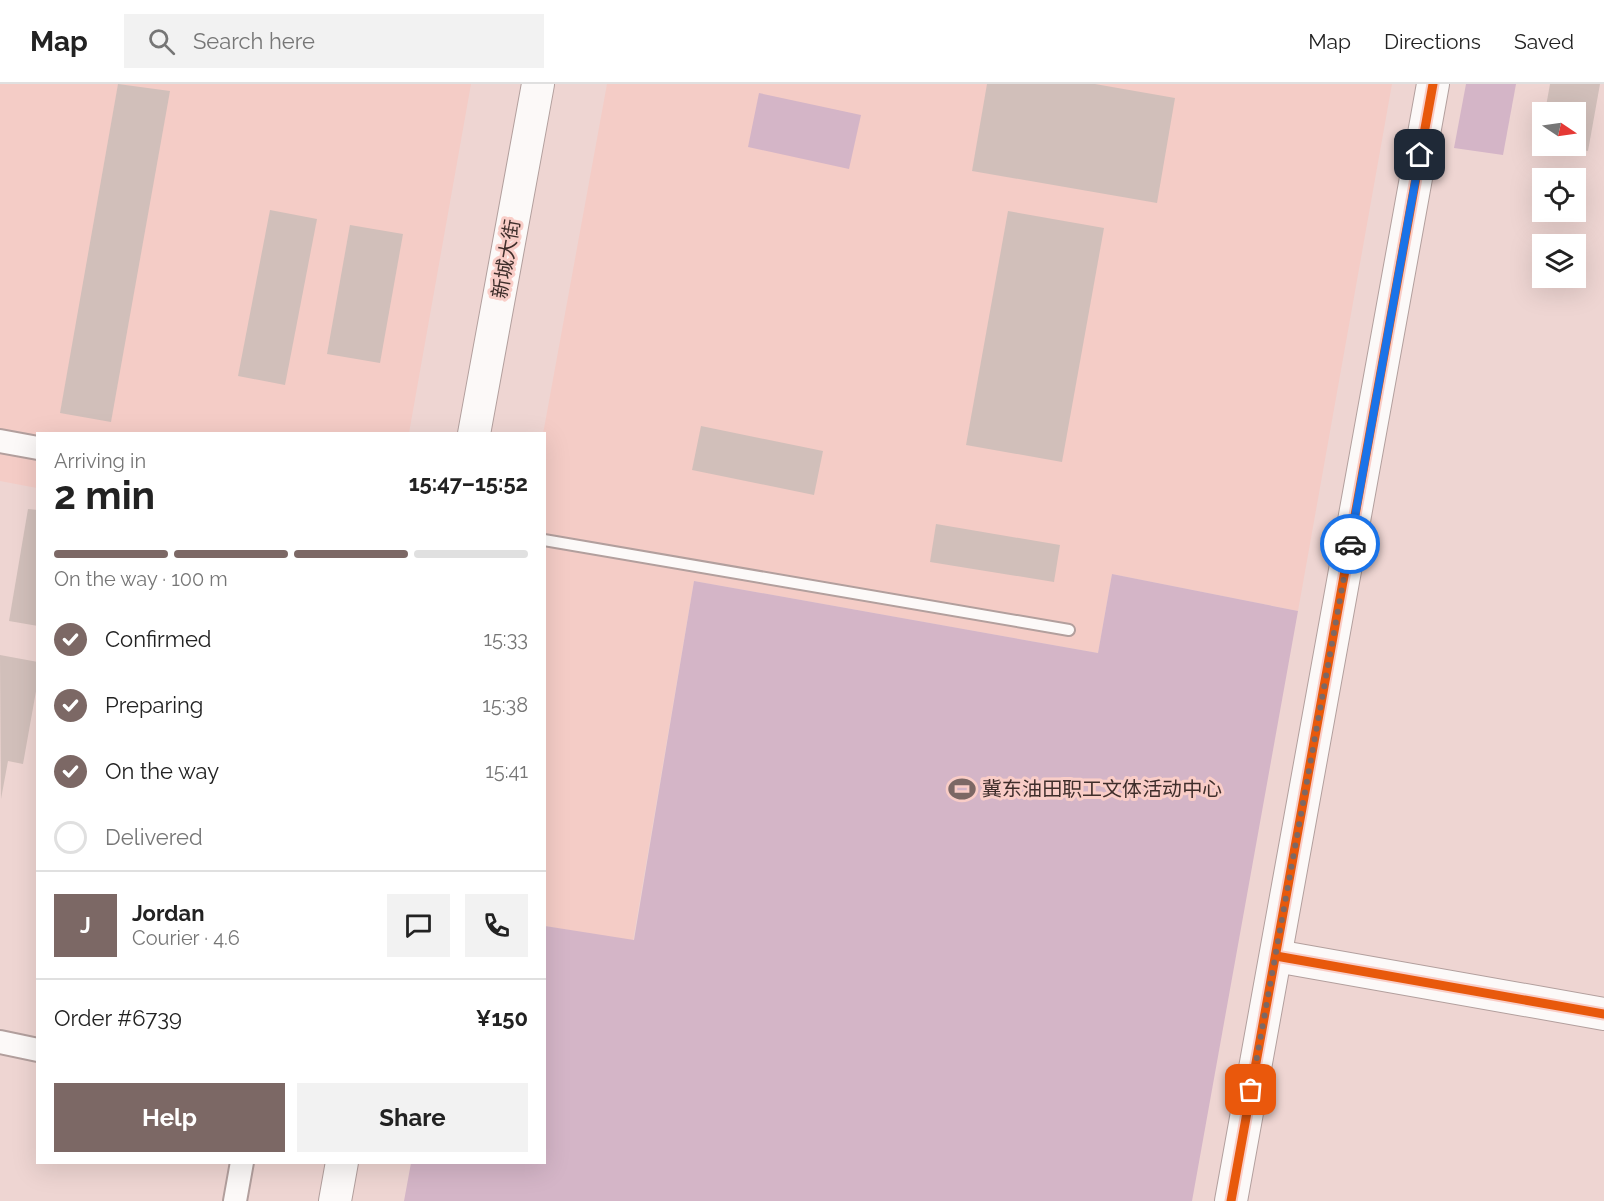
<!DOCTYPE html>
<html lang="en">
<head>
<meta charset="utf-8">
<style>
  body { margin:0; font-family:Raleway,"Noto Sans SC",sans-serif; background:#f2f2f2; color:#222; height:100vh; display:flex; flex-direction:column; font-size:22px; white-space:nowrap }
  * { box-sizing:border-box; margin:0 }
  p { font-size:20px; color:#767676 }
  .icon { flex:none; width:33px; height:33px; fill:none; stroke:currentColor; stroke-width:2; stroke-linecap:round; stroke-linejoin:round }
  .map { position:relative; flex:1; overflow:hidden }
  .details { position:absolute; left:36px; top:348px; width:510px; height:732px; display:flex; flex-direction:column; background:#fff; border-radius:0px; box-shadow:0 6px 24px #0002 }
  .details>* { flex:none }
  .needle { width:39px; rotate:103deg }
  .fabs { position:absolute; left:1532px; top:18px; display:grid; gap:12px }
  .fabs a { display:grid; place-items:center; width:54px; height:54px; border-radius:0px; background:#fff; box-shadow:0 6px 24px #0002; font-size:30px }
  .pin { position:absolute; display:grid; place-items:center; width:51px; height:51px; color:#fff; margin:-26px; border-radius:12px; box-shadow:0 3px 9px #0006 }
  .courier { position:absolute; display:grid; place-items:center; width:60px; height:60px; margin:-30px; border:4px solid #1a73e8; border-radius:50%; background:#fff; color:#222; box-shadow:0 2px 8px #0007 }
  .summary em { font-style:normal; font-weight:700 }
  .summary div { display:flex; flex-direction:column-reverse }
  .summary { display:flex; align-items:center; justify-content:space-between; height:102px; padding:0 18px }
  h1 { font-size:39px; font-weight:700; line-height:45px }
  .bar { display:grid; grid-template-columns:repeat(4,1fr); gap:9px 6px; align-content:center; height:72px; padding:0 18px }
  .bar i { height:8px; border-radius:4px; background:#e0e0e0 }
  .bar .current { background:#7c6865 }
  .bar p { grid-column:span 4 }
  .line { display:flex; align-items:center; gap:15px; padding:0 18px; border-top:2px solid #e0e0e0 }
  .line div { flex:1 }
  .round { display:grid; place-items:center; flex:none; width:63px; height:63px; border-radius:0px; background:#f2f2f2 }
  ol { padding:0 18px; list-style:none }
  li { display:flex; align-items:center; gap:18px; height:66px }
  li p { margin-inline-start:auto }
  li .icon { padding:6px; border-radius:50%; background:#7c6865; color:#fff; stroke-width:4 }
  li:last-child { color:#767676 }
  li i { width:33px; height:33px; border:3px solid #e0e0e0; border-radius:50% }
  .button { display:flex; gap:12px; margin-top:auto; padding:12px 18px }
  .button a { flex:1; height:69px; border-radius:0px; background:#7c6865; color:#fff; font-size:24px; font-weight:700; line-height:69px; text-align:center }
  .button a+a { background:#f2f2f2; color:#222 }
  header { display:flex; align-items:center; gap:36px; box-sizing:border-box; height:84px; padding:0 30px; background:#fff; border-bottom:2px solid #e0e0e0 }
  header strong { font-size:28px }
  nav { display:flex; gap:33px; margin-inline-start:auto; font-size:21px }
  .search { width:420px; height:54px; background:#f2f2f2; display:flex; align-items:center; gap:15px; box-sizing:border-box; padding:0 21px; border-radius:0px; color:#767676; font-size:22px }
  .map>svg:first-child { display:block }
</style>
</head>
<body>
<header>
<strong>Map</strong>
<div class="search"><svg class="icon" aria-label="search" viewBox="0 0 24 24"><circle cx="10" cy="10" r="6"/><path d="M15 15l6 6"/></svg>Search here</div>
<nav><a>Map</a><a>Directions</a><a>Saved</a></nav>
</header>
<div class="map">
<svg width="1604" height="1117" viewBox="0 0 1604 1117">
  <rect width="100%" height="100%" fill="#eed5d2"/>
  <g fill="#f4ccc6">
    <path d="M0,0H471L409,349L38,350L37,404L0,397Z"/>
    <path d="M607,0H1392L1298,527L1112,490L1098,569L694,497L633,857L545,842L543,350Z"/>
  </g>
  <g fill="#d4b5c7">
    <path d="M1466,0H1516L1503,71L1454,64Z"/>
    <path d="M759,9L861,31L849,85L748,63Z"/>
    <path d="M1112,490L1298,527L1192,1117H404L411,1079L544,1078L545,842L634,856L694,497L1098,569Z"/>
  </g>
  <g fill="#d1bfba">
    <path d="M118,0L170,7L111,338L60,329Z"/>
    <path d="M987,0H1095L1175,14L1157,119L972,87Z"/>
    <path d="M1550,0H1600L1588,67L1562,63L1575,62V28H1545Z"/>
    <path d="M270,126L317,135L285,301L238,292Z"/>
    <path d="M1008,127L1104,144L1062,378L966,361Z"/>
    <path d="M350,141L403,150L380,279L327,270Z"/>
    <path d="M701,342L823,367L814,411L692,386Z"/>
    <path d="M28,425L38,426V542L9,537Z"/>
    <path d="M936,440L1060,461L1054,498L930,478Z"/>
    <path d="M0,571L38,578V596L23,680L8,677L1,715Z"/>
  </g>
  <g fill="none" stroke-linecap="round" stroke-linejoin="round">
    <defs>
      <path id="lane" d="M544,456L1069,546"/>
      <g id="street">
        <path d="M0,357L38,364"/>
        <path d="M0,958L38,966"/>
        <path d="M235,1117L242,1078"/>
      </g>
      <g id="secondary">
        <path d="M474,350L538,0"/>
        <path d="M1276,872L1604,930"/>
        <path d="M335,1117L342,1078"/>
        <path d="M1231,1117L1433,0"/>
      </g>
    </defs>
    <use href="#lane" stroke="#b29f9d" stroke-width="14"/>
    <use href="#street" stroke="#b29f9d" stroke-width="26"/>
    <use href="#secondary" stroke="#b29f9d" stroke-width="34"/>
    <use href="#lane" stroke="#fcf9f8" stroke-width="10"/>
    <use href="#street" stroke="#fcf9f8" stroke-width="22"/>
    <use href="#secondary" stroke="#fcf9f8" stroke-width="32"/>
    <defs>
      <g id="cycleway">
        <path d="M1276,872L1604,930"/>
        <path d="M1231,1117L1433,0"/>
      </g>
    </defs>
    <use href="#cycleway" stroke="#f9cdc7" stroke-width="13"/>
    <use href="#cycleway" stroke="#e8590c" stroke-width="9"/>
  </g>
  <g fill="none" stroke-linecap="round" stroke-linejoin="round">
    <path stroke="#7c6865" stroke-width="6" stroke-dasharray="0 10.8" d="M1251,1006L1350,460"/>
    <path stroke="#1a73e8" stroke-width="8" d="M1350,460L1420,71"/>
  </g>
  <defs>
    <symbol id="stadium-bare" viewBox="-9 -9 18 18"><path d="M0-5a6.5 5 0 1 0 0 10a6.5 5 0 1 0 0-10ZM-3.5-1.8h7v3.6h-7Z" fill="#7c6865" stroke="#f9cdc7" stroke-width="2.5" paint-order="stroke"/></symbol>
  </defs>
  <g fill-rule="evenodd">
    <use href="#stadium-bare" x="943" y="686" width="38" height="38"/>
  </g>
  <g text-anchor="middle" stroke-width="6" stroke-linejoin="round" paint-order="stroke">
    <g font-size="20" fill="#3f2e2b" stroke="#f9cdc7">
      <text transform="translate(506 175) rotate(-80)" y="7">新城大街</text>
    </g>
    <g font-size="20" fill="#3f2e2b" stroke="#f9cdc7" text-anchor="start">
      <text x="982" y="712">冀东油田职工文体活动中心</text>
    </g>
  </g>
</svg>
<div class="fabs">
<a><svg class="needle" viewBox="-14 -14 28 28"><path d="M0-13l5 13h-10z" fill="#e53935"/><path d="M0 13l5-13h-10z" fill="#767676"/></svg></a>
<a><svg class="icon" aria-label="locate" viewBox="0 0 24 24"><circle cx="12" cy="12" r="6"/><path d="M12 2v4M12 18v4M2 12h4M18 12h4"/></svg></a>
<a><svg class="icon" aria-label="layers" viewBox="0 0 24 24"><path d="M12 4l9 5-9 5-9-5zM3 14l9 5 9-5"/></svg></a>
</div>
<div class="pin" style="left:1251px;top:1006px;background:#ea580c"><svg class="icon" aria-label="bag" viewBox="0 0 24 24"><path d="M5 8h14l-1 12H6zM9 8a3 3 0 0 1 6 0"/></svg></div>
<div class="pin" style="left:1420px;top:71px;background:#1f2937"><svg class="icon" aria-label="home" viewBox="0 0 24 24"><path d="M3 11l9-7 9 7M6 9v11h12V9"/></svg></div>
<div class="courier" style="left:1350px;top:460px"><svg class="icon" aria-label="car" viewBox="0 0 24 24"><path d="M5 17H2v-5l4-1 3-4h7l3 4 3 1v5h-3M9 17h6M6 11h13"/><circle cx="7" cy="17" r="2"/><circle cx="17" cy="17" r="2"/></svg></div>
<section class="details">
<div class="summary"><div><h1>2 min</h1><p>Arriving in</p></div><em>15:47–15:52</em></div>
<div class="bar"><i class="current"></i><i class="current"></i><i class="current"></i><i></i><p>On the way · 100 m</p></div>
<ol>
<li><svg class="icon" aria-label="check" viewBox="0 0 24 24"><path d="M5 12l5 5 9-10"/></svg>Confirmed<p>15:33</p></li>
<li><svg class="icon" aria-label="check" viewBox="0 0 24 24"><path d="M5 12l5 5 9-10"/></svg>Preparing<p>15:38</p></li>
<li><svg class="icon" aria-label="check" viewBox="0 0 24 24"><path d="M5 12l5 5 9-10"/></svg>On the way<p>15:41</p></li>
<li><i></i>Delivered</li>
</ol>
<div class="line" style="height:108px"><b class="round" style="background:#7c6865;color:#fff">J</b><div><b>Jordan</b><p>Courier · 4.6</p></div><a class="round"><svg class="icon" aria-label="chat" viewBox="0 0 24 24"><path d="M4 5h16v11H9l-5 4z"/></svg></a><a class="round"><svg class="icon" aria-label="phone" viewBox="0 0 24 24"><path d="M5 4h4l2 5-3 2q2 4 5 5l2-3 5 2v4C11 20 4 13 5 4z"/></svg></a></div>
<div class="line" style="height:78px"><div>Order #6739</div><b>¥150</b></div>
<div class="button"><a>Help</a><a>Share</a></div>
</section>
</div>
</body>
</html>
